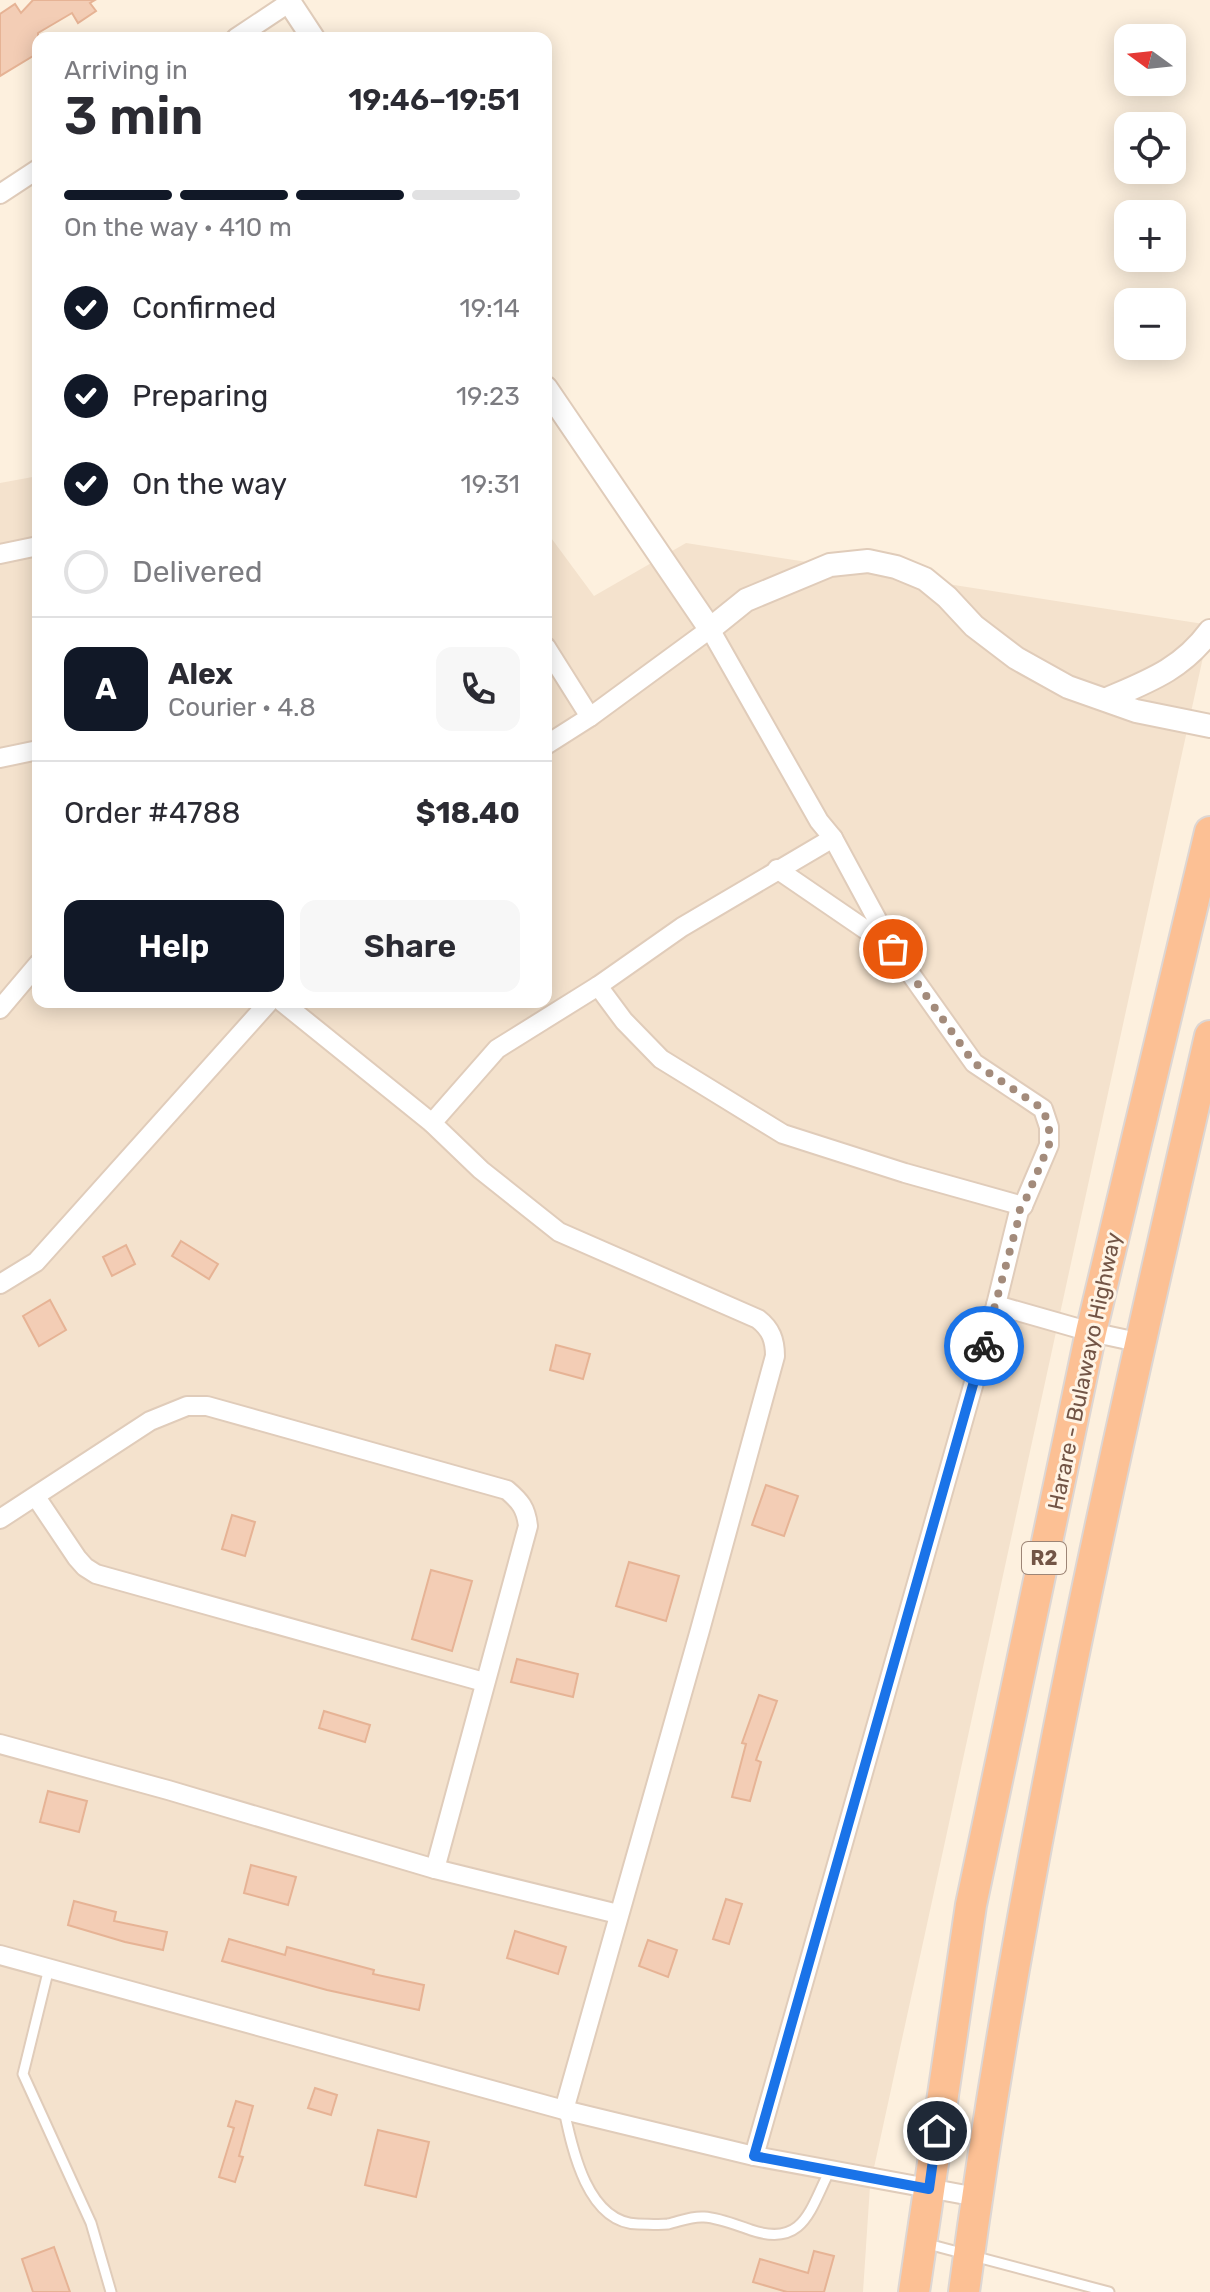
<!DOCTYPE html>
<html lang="en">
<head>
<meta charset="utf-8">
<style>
  body { margin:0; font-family:Rubik,sans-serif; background:#f7f7f7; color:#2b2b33; height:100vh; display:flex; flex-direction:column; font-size:30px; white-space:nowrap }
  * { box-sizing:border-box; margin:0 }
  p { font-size:26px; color:#7c7c81 }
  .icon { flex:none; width:44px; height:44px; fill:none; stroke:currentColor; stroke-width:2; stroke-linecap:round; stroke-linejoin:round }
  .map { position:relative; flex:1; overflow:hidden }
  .side { position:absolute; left:32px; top:32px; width:520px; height:976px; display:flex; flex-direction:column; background:#fff; border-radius:16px; box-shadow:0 4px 20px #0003 }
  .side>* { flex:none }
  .needle { width:52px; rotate:285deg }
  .tools { position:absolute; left:1114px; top:24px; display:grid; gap:16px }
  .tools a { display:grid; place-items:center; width:72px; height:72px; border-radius:16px; background:#fff; box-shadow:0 4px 20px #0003; font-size:40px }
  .pin { position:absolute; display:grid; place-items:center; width:68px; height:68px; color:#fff; margin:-34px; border:4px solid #fff; border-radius:50%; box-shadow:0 2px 8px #0007 }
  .courier { position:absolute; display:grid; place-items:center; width:80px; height:80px; margin:-40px; border:6px solid #1a73e8; border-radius:50%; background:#fff; color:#222; box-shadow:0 2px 10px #0007 }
  .headline em { font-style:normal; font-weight:600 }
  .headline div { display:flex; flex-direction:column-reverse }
  .headline { display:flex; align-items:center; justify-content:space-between; height:136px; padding:0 32px }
  h1 { font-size:52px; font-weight:600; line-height:60px }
  .bar { display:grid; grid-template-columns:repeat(4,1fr); gap:12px 8px; align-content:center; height:96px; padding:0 32px }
  .bar i { height:10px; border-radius:6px; background:#e1e1e2 }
  .bar .current { background:#111827 }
  .bar p { grid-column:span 4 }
  .line { display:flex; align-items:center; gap:20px; padding:0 32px; border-top:2px solid #e1e1e2 }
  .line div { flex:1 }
  .round { display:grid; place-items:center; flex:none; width:84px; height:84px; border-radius:16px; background:#f7f7f7 }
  ol { padding:0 32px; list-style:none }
  li { display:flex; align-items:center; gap:24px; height:88px }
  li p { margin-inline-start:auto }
  li .icon { padding:8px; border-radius:50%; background:#111827; color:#fff; stroke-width:4 }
  li:last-child { color:#7c7c81 }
  li i { width:44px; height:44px; border:4px solid #e1e1e2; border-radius:50% }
  .action { display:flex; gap:16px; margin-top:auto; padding:16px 32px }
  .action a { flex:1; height:92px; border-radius:16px; background:#111827; color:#fff; font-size:32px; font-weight:600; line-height:92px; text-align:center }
  .action a+a { background:#f7f7f7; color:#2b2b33 }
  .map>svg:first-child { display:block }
</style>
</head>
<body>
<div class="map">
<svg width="1210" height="2292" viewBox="0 0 1210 2292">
  <rect width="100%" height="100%" fill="#fdf0de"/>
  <path fill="#f4e2cd" d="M38,476V1002H546V531L594,596L686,543L1210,625L870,2186L863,2292H0V483Z"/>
  <g fill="#f3cdb5" stroke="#e6b395" stroke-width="2">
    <path d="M33,0H95L90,3L96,11L78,23L72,13L38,33V53L0,76V14L15,4L21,13Z"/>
    <path d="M181,1241L218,1264L209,1279L172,1256Z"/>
    <path d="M126,1245L135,1264L112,1276L103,1257Z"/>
    <path d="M50,1300L66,1330L39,1346L23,1316Z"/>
    <path d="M556,1345L590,1354L583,1379L550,1370Z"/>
    <path d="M766,1485L798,1496L784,1536L752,1525Z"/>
    <path d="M232,1515L255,1522L245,1556L222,1549Z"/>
    <path d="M629,1562L679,1576L666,1621L616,1606Z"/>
    <path d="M431,1570L472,1581L452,1651L412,1639Z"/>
    <path d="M517,1659L578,1674L573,1697L511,1682Z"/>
    <path d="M759,1695L777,1701L756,1760L761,1762L750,1801L732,1797L746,1744L742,1743Z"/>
    <path d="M324,1711L370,1725L365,1742L319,1728Z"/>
    <path d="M48,1791L87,1801L79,1832L40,1822Z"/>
    <path d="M251,1865L296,1877L288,1905L244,1893Z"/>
    <path d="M726,1899L742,1904L729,1944L713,1939Z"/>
    <path d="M74,1901L116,1912L114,1921L167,1932L163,1950L125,1942L68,1925Z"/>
    <path d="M515,1931L566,1947L558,1974L507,1958Z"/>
    <path d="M229,1939L285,1955L287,1947L374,1970L373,1974L424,1985L419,2010L327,1990L222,1961Z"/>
    <path d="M648,1940L677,1950L668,1977L639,1966Z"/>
    <path d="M315,2088L337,2095L331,2115L308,2108Z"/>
    <path d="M236,2101L253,2106L239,2156L243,2157L235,2182L219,2177L234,2128L228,2126Z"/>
    <path d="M378,2130L429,2142L416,2197L365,2185Z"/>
    <path d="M54,2247L70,2292H33L22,2259Z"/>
    <path d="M814,2251L834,2256L824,2292H787L753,2282L760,2259L808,2273Z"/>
  </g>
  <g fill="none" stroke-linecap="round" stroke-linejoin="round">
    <defs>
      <g id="service">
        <path d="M49,1968L23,2074L91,2223L111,2292"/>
        <path d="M564,2110C572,2148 587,2223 638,2224C648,2224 659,2225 668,2224C681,2221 691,2216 704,2217C720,2218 736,2225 751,2230C804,2248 810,2209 830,2170"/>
        <path d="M924,2243L1109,2292"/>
      </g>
      <g id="minor">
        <path d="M236,38L290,2"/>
        <path d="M0,194L38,169"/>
        <path d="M0,554L38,546"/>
        <path d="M546,647L590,717"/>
        <path d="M546,745L590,717L710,629L819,821L833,838L893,949L974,1063L1043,1109L1049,1127V1145L1023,1206L1019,1211L996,1305L754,2156"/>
        <path d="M0,758L38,750"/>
        <path d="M777,869L891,947"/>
        <path d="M598,986L624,1021L661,1059L783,1134L905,1173L1023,1206"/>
        <path d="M282,1002L432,1123L481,1170L559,1232L758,1319C771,1329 775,1340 775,1356L700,1630L564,2110"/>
        <path d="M0,1009L38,964"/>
        <path d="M432,1123L497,1049L598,986L682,927L833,838"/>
        <path d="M0,1284L36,1262L269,1002"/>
        <path d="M996,1305L1091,1332L1142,1343"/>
        <path d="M36,1497L77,1558L85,1567L96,1574L484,1682"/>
        <path d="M0,1519L150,1421L187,1406H207L507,1490C520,1501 526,1508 528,1526L435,1869"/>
        <path d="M0,1744L168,1790L435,1869L618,1914"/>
        <path d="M0,1955L564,2110L754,2156L977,2197"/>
      </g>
      <g id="tertiary">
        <path d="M288,0L313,38"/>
        <path d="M546,388L710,629L746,600L830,565L868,561L896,567L925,579L947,597L974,626L1016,658L1068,687L1136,711L1210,726"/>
        <path d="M1107,699C1149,681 1182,669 1210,631"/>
      </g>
      <g id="trunk">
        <path d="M914,2292L971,1905L1091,1332L1210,832"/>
        <path d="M964,2292C1020,1869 1115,1451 1210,1036"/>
      </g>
    </defs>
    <use href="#service" stroke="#e0ccba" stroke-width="13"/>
    <use href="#minor" stroke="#e0ccba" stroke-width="22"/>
    <use href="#tertiary" stroke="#e0ccba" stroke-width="26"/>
    <use href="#trunk" stroke="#ddd6d3" stroke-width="34"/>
    <use href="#service" stroke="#fff" stroke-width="9"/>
    <use href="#minor" stroke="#fff" stroke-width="18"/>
    <use href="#tertiary" stroke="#fff" stroke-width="22"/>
    <use href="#trunk" stroke="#fcc094" stroke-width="30"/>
  </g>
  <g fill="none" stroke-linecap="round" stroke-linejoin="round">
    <path stroke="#a38b7b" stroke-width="8" stroke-dasharray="0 14.4" d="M893,949L974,1063L1043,1109L1049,1127V1145L1023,1206L1019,1211L1018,1221L984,1346"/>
    <path stroke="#1a73e8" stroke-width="10" d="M937,2131L929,2189L754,2156L984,1346"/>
  </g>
  <g text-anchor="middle" stroke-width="6" stroke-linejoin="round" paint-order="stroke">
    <rect fill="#fff4e5" stroke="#9d8576" stroke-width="2" x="1022" y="1542" width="44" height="32" rx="6"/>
    <g font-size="20" font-weight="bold" fill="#735546">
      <text x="1044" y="1565">R2</text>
    </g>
    <g font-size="22" fill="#735546" stroke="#fff4e5">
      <text transform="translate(1084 1371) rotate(-78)" y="8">Harare - Bulawayo Highway</text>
    </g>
  </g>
</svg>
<div class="tools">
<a><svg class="needle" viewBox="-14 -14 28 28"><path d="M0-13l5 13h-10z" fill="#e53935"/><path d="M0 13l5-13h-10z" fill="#7c7c81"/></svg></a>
<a><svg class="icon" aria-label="locate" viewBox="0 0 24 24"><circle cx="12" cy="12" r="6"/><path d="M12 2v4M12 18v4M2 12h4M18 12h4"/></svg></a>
<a>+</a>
<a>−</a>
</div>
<div class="pin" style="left:893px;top:949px;background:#ea580c"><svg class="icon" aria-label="bag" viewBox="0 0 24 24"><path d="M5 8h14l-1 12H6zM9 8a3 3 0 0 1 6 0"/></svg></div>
<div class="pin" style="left:937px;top:2131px;background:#1f2937"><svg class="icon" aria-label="home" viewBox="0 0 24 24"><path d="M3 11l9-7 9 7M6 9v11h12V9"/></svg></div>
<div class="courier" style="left:984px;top:1346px"><svg class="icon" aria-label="bike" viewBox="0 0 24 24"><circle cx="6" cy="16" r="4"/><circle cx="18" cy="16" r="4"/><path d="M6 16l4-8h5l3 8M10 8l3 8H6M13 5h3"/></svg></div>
<section class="side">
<div class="headline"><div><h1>3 min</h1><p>Arriving in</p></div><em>19:46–19:51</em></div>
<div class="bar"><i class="current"></i><i class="current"></i><i class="current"></i><i></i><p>On the way · 410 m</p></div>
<ol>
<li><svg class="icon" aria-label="check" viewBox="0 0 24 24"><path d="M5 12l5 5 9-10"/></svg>Confirmed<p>19:14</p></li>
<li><svg class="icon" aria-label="check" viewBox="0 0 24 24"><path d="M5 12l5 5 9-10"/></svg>Preparing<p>19:23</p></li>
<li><svg class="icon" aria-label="check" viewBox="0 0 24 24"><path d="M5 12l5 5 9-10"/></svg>On the way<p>19:31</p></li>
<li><i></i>Delivered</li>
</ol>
<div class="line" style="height:144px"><b class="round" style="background:#111827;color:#fff">A</b><div><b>Alex</b><p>Courier · 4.8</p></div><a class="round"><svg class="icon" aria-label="phone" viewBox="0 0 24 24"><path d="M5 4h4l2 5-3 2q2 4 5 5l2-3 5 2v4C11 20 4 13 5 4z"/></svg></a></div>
<div class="line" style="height:104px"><div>Order #4788</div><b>$18.40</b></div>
<div class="action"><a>Help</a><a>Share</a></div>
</section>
</div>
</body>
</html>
